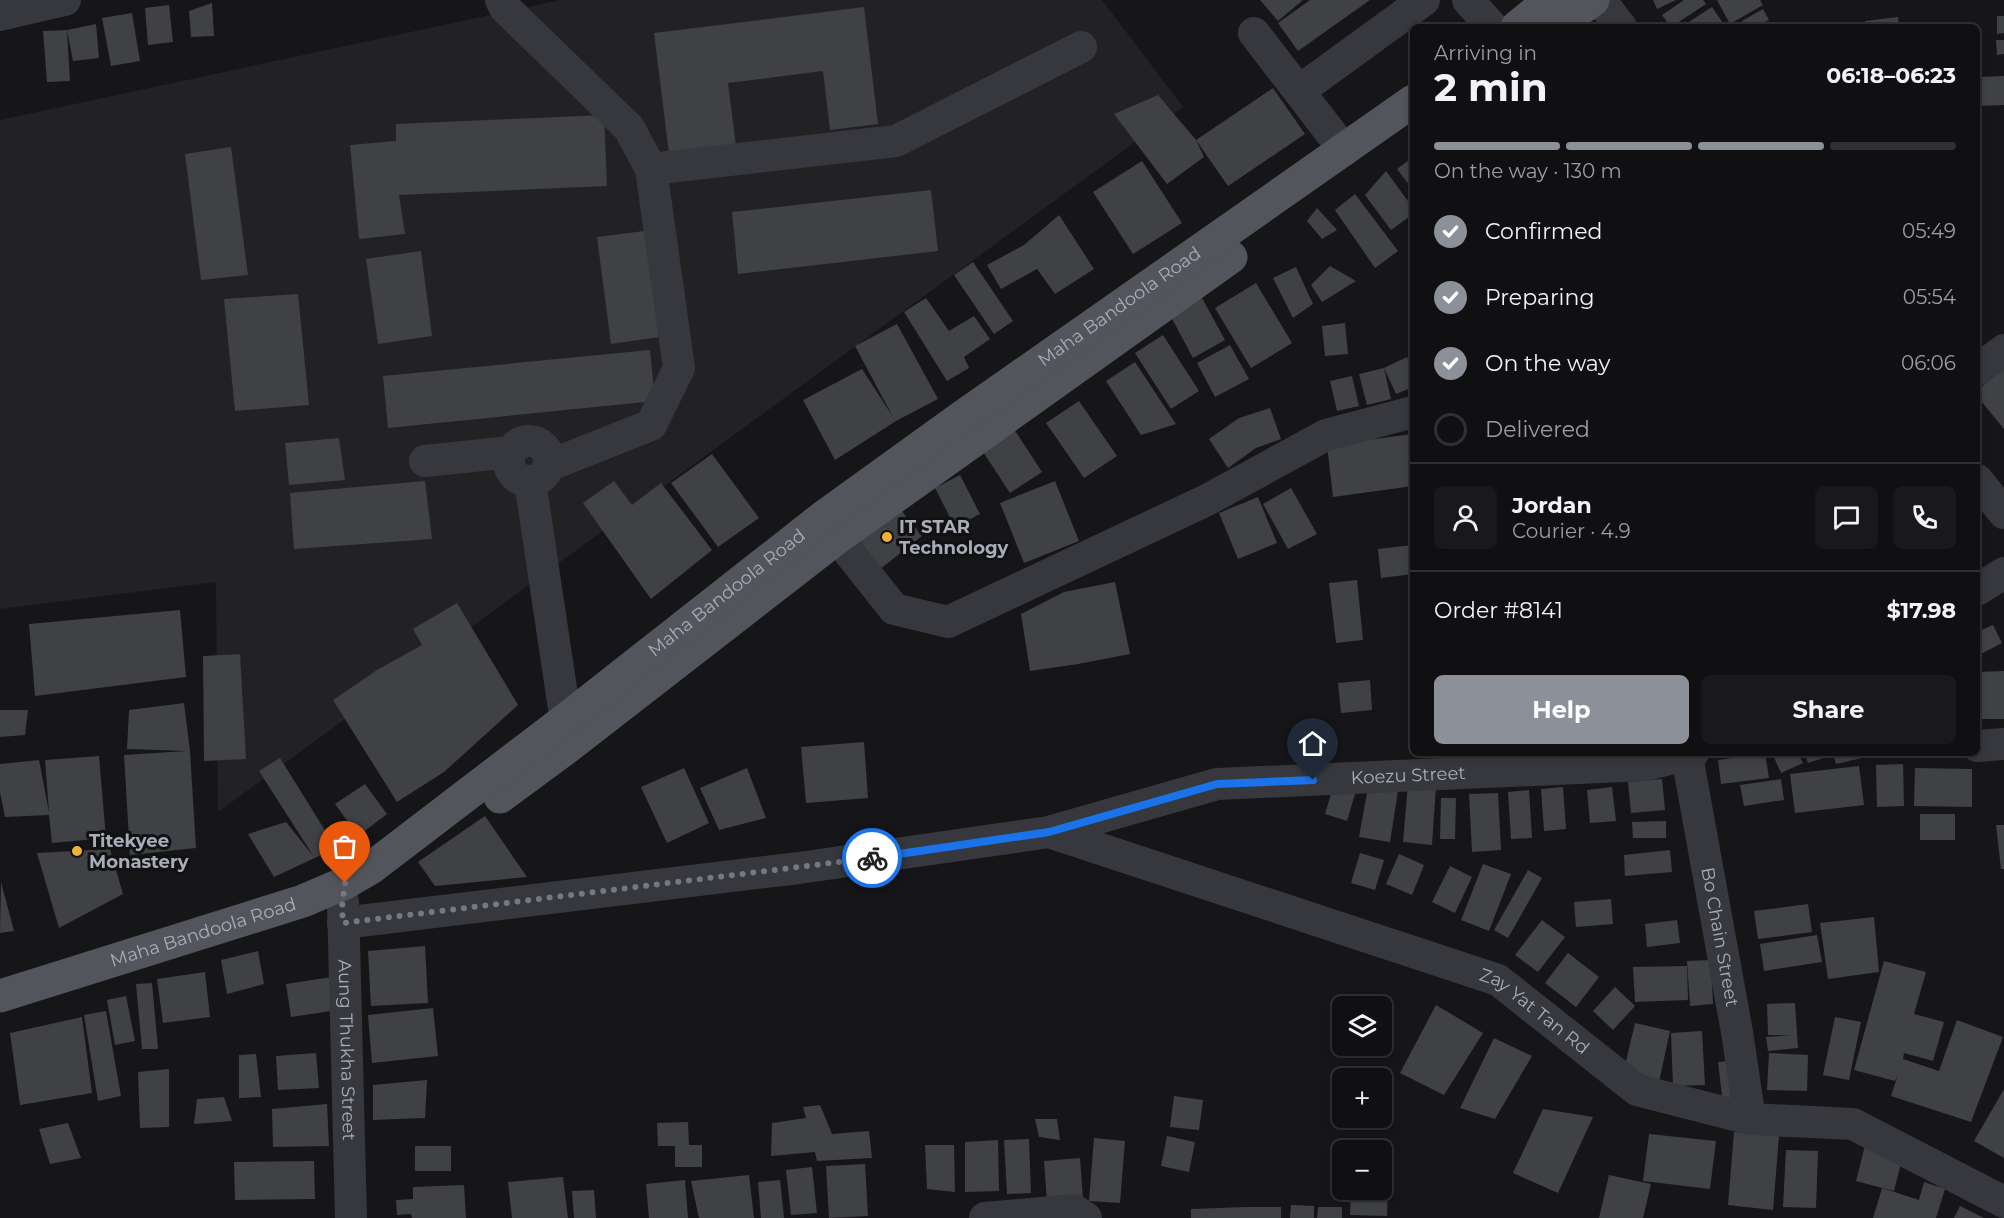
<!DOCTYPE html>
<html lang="en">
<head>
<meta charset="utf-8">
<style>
  body { margin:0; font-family:Montserrat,sans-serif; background:#19191b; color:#f1f3f6; height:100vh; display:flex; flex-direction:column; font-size:22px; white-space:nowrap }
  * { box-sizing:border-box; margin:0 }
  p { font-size:20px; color:#9c9d9f }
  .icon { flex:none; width:33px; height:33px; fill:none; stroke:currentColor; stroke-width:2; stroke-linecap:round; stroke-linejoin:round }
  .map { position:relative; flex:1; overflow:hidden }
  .sheet { position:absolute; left:1410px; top:24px; width:570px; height:732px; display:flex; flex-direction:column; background:#101012; border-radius:9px; box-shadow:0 3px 9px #0003,0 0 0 2px #303032 }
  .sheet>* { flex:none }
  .controls { position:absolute; left:1332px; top:996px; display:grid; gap:12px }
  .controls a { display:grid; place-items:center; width:60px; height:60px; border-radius:9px; background:#101012; box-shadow:0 3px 9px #0003,0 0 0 2px #303032; font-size:30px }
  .pin { position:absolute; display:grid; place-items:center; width:51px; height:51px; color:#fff; margin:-62px -26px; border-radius:50% 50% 50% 0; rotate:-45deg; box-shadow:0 0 6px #0007 }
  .pin .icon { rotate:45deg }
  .courier { position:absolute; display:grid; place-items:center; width:60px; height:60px; margin:-30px; border:4px solid #1a73e8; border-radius:50%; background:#fff; color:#222; box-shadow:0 2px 8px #0007 }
  .head em { font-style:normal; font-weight:700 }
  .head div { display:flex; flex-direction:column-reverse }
  .head { display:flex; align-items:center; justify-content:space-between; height:102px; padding:0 24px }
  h1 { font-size:39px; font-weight:700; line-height:45px }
  .bar { display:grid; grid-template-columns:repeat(4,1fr); gap:9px 6px; align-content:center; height:72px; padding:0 24px }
  .bar i { height:8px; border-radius:4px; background:#303032 }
  .bar .selected { background:#8c9099 }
  .bar p { grid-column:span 4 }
  .line { display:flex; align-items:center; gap:15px; padding:0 24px; border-top:2px solid #303032 }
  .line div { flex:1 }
  .round { display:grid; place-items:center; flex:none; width:63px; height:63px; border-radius:9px; background:#19191b }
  ol { padding:0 24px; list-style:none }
  li { display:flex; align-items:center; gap:18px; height:66px }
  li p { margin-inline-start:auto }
  li .icon { padding:6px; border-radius:50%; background:#8c9099; color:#fff; stroke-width:4 }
  li:last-child { color:#9c9d9f }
  li i { width:33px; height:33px; border:3px solid #303032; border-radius:50% }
  .cta { display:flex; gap:12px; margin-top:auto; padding:12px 24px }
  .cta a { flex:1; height:69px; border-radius:9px; background:#8c9099; color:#fff; font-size:24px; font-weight:700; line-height:69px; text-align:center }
  .cta a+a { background:#19191b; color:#f1f3f6 }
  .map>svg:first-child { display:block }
</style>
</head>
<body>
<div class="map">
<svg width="2004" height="1218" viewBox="0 0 2004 1218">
  <rect width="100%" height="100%" fill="#161618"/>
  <path fill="#222225" d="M560,0H1102L1183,107L218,812L216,582L0,609V120Z"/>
  <g fill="#404145">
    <path d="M1260,0H1303L1278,21Z"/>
    <path d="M1310,0H1370L1298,51L1278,23Z"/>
    <path d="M1653,0H1676L1657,9Z"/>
    <path d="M1684,0H1703L1706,4L1671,27L1662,15Z"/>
    <path d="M1717,0H1760L1763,5L1730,24Z"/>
    <path d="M212,3L214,36L191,37L189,11Z"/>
    <path d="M169,5L173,42L148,45L145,8Z"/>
    <path d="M864,7L878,124L830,130L823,71L728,83L736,146L669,154L654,33Z"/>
    <path d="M1712,7L1725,26L1681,27Z"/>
    <path d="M1763,9L1769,20L1755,27H1745L1742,21Z"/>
    <path d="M132,13L140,61L111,66L102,18Z"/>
    <path d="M1997,16H2004V33L1997,34Z"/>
    <path d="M1898,17L1899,27H1866L1865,21Z"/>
    <path d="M96,24L99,58L73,61L67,30Z"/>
    <path d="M67,30L70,81L47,82L43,31Z"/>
    <path d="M1996,40H2004V54L1997,55Z"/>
    <path d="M2004,76V105L1980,106L1979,77Z"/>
    <path d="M1273,88L1305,134L1228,186L1196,140Z"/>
    <path d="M1158,95L1196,140L1204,157L1167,184L1114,114Z"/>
    <path d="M604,115L607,186L399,195L405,234L359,239L350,145L396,141V124Z"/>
    <path d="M231,147L248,275L201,280L185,154Z"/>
    <path d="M1413,157V190L1397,169Z"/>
    <path d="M1142,161L1182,223L1133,254L1093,192Z"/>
    <path d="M1386,171L1413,208V214L1391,230L1365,195Z"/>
    <path d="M931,190L938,251L738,274L732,212Z"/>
    <path d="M1355,194L1398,251L1375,268L1335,210Z"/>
    <path d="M1317,208L1337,230L1322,239L1307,221Z"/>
    <path d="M1059,215L1094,269L1055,294L1037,269L1001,289L987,265L1024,245Z"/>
    <path d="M652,230L666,336L611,344L597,237Z"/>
    <path d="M421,251L432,336L378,344L366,259Z"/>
    <path d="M973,262L1013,321L994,334L954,275Z"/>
    <path d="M1330,266L1356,281L1322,302L1311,285Z"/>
    <path d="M1296,267L1313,304L1293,318L1273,278Z"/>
    <path d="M1256,283L1292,343L1251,368L1215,308Z"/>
    <path d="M298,294L309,405L235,411L224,299Z"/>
    <path d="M926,298L949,331L974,316L990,339L964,357L969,368L947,381L904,312Z"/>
    <path d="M1202,298L1225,340L1193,358L1170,315Z"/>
    <path d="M1345,323L1348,354L1325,356L1322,326Z"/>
    <path d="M897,324L938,399L896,421L835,460L803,400L862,369L893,417L855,346Z"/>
    <path d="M1163,335L1199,391L1171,409L1135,353Z"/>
    <path d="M1230,345L1249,379L1215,397L1197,363Z"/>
    <path d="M650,350L655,401L388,428L383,376Z"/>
    <path d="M1407,357L1413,371V387L1396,394L1384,368Z"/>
    <path d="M1135,362L1176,424L1141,435L1106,381Z"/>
    <path d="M1384,368L1391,399L1367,405L1359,374Z"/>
    <path d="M2004,369V429L1977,396V390Z"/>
    <path d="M1352,376L1359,406L1337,411L1330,381Z"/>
    <path d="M1079,401L1117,456L1084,478L1046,423Z"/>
    <path d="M1270,408L1281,439L1256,448L1228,468L1209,439L1239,418Z"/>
    <path d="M1008,420L1042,472L1010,493L976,441Z"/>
    <path d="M1413,434V486L1333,497L1327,445Z"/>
    <path d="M339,438L345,480L289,485L285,443Z"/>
    <path d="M712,454L759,518L718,547L671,483Z"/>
    <path d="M960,475L980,514L955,527L935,488Z"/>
    <path d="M425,481L432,539L294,549L290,493Z"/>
    <path d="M614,481L632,505L661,483L712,550L651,599L583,503Z"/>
    <path d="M1055,481L1079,541L1024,563L1000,503Z"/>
    <path d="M1291,488L1317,534L1288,549L1263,504Z"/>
    <path d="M1258,497L1277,543L1238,559L1219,513Z"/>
    <path d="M900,509L922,536L879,570L857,543Z"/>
    <path d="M1413,545V574L1381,578L1378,549Z"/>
    <path d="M1357,580L1363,640L1336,643L1329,583Z"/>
    <path d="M1115,582L1130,654L1078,664L1030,671L1021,614L1064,592Z"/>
    <path d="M457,603L518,705L444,772L397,802L333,700L377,670L422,645L413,629Z"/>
    <path d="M180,610L186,677L35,696L29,624Z"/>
    <path d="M1993,625L2002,643L1977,656V632Z"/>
    <path d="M240,654L246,759L204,761L203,656Z"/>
    <path d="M2004,671V719H1977V672Z"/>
    <path d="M1370,680L1372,710L1341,713L1338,683Z"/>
    <path d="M184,703L190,751L196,848L130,855L124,755L187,751L127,749L129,710Z"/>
    <path d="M0,710H28L25,735L0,737Z"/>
    <path d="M864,742L868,798L806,803L801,747Z"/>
    <path d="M1765,753L1769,778L1721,784L1718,760Z"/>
    <path d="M1772,753H1798L1803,763L1781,773Z"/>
    <path d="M1804,753H1829L1830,756L1808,763Z"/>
    <path d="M1833,753H1861L1862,758L1836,764Z"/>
    <path d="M99,756L106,838L52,843L49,815L5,817L0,792V764L39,760L49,812L45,760Z"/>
    <path d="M280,758L336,848L274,877L248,834L286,822L314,857L259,771Z"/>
    <path d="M1903,764L1904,806L1877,807L1876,765Z"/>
    <path d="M1859,766L1864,805L1795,813L1790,774Z"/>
    <path d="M684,768L709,823L667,843L641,787Z"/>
    <path d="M747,768L766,818L719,830L700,788Z"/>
    <path d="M1915,768L1972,769V807L1914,806Z"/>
    <path d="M1662,779L1665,810L1631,813L1628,782Z"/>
    <path d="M1781,779L1784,800L1744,806L1740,785Z"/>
    <path d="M365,784L387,814L358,836L335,804Z"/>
    <path d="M1408,784L1436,786L1432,845L1403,842Z"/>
    <path d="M1333,787L1355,794L1347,821L1325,814Z"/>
    <path d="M1368,787L1398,791L1390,842L1359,837Z"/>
    <path d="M1563,787L1566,829L1544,831L1541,789Z"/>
    <path d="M1612,787L1616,821L1590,823L1587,790Z"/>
    <path d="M1529,790L1532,838L1511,839L1508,792Z"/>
    <path d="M1498,793L1501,850L1472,852L1469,794Z"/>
    <path d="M1441,798H1456L1455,839H1440Z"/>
    <rect x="1920" y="814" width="35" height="26"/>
    <path d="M485,816L527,877L435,886L418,862Z"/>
    <path d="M1666,821V838H1633L1632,822Z"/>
    <path d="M1996,825H2004V869H2001Z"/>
    <path d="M110,849L123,894L59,928L37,853Z"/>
    <path d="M1670,850L1672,872L1625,876L1624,855Z"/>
    <path d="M1360,853L1384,860L1375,890L1351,883Z"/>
    <path d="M1399,854L1424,865L1412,895L1386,884Z"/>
    <path d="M1483,864L1511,874L1489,931L1461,920Z"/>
    <path d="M1450,866L1472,877L1455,913L1432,902Z"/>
    <path d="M1528,870L1542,878L1508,938L1494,930Z"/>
    <path d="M1,882L14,931L0,933Z"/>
    <path d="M1611,899L1613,924L1576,927L1574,902Z"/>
    <path d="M1808,904L1812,932L1758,939L1754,911Z"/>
    <path d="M1874,917L1879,972L1828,979L1820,923Z"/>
    <path d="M1542,920L1565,937L1538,972L1515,955Z"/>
    <path d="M1677,920L1680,943L1647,947L1645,924Z"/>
    <path d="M1817,935L1822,962L1764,971L1760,944Z"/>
    <path d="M425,946L428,1003L371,1006L368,951Z"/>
    <path d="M258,951L264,984L227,994L221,960Z"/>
    <path d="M1568,953L1599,977L1576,1007L1545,983Z"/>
    <path d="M1711,960L1713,1004L1690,1006L1687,961Z"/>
    <path d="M1884,961L1926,972L1914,1014L1944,1022L1933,1061L1904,1053L1903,1059L1939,1071L1957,1020L2003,1037L1971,1122L1891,1096L1898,1074L1895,1081L1854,1070Z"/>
    <path d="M1687,966L1688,1000L1635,1002L1633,967Z"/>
    <path d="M205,972L210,1017L163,1023L157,979Z"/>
    <path d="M332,977L338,1010L291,1017L286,984Z"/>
    <path d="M152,983L158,1049H142L136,984Z"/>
    <path d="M1615,987L1635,1006L1613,1030L1593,1011Z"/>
    <path d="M126,996L135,1041L115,1045L107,1000Z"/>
    <path d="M1795,1003L1798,1048L1768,1051L1766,1037L1791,1035H1768L1767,1004Z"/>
    <path d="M1436,1005L1483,1033L1444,1095L1400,1073Z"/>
    <path d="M433,1008L438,1056L372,1063L368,1015Z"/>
    <path d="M106,1011L121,1096L98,1101L84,1015Z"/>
    <path d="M82,1017L92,1093L20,1105L10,1033Z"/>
    <path d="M1835,1017L1861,1022L1849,1080L1823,1075Z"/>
    <path d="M1635,1023L1670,1031L1659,1082L1623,1074Z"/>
    <path d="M1702,1031L1705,1085L1673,1086L1671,1033Z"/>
    <path d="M1494,1038L1532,1056L1495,1119L1460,1108Z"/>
    <path d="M316,1053L319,1088L278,1090L276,1056Z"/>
    <path d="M1769,1053L1808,1055L1807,1091L1767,1090Z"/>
    <path d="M256,1054L261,1097L239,1098V1055Z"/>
    <path d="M1739,1060L1731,1110L1722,1096L1718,1062Z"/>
    <path d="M169,1069V1127L140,1128L138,1072Z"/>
    <path d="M427,1080L425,1118L373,1120V1085Z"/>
    <path d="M2004,1089V1158L1974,1141Z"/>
    <path d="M1174,1096L1203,1100L1199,1130L1170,1127Z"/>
    <path d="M224,1097L232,1121L194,1124L197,1099Z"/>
    <path d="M327,1104L329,1146L273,1147L272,1109Z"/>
    <path d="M820,1105L832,1134L869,1131L872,1158L817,1161L815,1152L771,1156L772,1123L806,1118L803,1107Z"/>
    <path d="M1543,1109L1593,1117L1558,1193L1513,1173Z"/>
    <path d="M1035,1119H1057L1060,1140L1039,1137Z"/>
    <path d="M688,1122L689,1145H702V1167H675V1146H658L657,1123Z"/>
    <path d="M68,1123L81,1158L50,1164L39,1129Z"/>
    <path d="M1734,1132L1779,1136L1773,1210L1728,1205Z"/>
    <path d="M1649,1134L1716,1141L1710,1189L1643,1181Z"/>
    <path d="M1167,1136L1195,1142L1189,1172L1161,1166Z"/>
    <path d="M1094,1138L1125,1141L1120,1203L1089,1201Z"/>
    <path d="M1029,1139L1031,1193L1007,1194L1004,1140Z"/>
    <path d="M998,1140L999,1191L965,1192V1142Z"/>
    <path d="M1866,1141L1904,1151L1894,1191L1856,1181Z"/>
    <path d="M925,1145H954L955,1192L927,1189Z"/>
    <rect x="415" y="1146" width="36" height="25"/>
    <path d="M1786,1150L1818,1151L1816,1208L1783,1207Z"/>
    <path d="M1080,1158L1083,1200L1047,1203L1044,1161Z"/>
    <path d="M314,1161L315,1199L235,1200L234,1162Z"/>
    <path d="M865,1164L868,1216L829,1218L826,1166Z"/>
    <path d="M812,1167L817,1213L791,1215L786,1170Z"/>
    <path d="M749,1175L754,1218H699L691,1181Z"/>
    <path d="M1609,1175L1651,1184L1643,1218H1599Z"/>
    <path d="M563,1177L568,1218H512L508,1182Z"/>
    <path d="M685,1180L688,1218H649L646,1184Z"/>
    <path d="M780,1180L784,1218H761L758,1182Z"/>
    <path d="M1924,1182L1945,1189L1936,1218H1873L1882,1188L1919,1200Z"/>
    <path d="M464,1185L466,1218H412L411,1214L397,1215L396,1200L413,1199V1187Z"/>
    <path d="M1382,1188H1388L1387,1216L1350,1215L1351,1190Z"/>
    <path d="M594,1190L596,1218H574L572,1191Z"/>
    <path d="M1291,1205L1314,1206V1218H1290Z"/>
    <path d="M1960,1206L1984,1218H1954Z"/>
    <path d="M1247,1207H1281V1218H1191V1209Z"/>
    <path d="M1318,1207H1342V1218H1317Z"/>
  </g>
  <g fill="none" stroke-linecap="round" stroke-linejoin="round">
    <g stroke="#37383d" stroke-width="32">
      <path d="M501,0L505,8L629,128L651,169L679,368L651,425L548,466"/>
      <path d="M1468,0L1492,27"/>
      <path d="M1600,0L1621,27"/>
      <path d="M0,15L65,0"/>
      <path d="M1254,33L1344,150"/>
      <path d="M1299,91L1424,0"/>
      <path d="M651,169L896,141L1081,47"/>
      <path d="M1977,370L2004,350"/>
      <circle cx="529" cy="461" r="20"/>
      <path d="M425,461L511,452"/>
      <path d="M1977,480L2004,513"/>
      <path d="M530,481L569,742"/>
      <path d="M822,518L894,609L948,622L1207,500L1326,435L1413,412"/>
      <path d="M1977,590L2004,573"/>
      <path d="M1977,746L2004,744"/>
      <path id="s1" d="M1687,756L1737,1032L1750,1119"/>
      <path id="s2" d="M1049,832L1498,980L1637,1090L1750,1119L1853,1124L2004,1202"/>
      <path id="s3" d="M343,902L351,1218"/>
      <path id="s4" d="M343,923L799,868L1049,832L1217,784L1646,765L1693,753"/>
      <path d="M985,1218L1074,1210L1086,1218"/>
    </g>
    <g stroke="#53555c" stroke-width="33">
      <path d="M1517,27L1550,0"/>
      <path d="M1555,27L1593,0"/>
      <path d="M500,797L569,746L837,538L1231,257"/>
      <path id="s5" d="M0,996L303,901L345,883L371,868L566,719L822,518L962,417L1413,101"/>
    </g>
  </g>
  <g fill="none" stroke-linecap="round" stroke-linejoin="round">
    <path stroke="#757880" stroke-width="6" stroke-dasharray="0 10.8" d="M345,883L342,907L343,923L872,858"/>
    <path stroke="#1a73e8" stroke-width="8" d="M872,858L1049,832L1217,784L1313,780"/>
  </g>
  <g fill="#f2b134" stroke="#111113" stroke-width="2">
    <circle cx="887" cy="537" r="6"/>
    <circle cx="77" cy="851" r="6"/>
  </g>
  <g text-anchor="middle" stroke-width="6" stroke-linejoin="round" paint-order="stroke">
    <g font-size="18" fill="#a8adb8" stroke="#111113">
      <text dy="6" stroke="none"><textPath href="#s5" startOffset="1329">Maha Bandoola Road</textPath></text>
      <text dy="6" stroke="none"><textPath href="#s5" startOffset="843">Maha Bandoola Road</textPath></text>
      <text dy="6" stroke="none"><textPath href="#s4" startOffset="1078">Koezu Street</textPath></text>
      <text dy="6" stroke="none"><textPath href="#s5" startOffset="213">Maha Bandoola Road</textPath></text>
      <text dy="6" stroke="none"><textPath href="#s1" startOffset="184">Bo Chain Street</textPath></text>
      <text dy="6" stroke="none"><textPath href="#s2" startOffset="520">Zay Yat Tan Rd</textPath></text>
      <text dy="6" stroke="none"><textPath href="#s3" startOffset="148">Aung Thukha Street</textPath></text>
    </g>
    <g font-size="18" font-weight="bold" fill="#a8adb8" stroke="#111113" text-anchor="start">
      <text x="899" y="533">IT STAR<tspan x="899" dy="21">Technology</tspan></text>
      <text x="89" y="847">Titekyee<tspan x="89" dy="21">Monastery</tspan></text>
    </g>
  </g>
</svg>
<div class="controls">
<a><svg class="icon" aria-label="layers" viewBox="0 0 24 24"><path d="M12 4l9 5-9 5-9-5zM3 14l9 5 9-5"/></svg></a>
<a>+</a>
<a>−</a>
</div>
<div class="pin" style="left:345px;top:883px;background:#ea580c"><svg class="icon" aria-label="bag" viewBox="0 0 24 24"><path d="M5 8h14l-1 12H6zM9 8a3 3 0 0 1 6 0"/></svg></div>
<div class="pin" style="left:1313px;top:780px;background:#1f2937"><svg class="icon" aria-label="home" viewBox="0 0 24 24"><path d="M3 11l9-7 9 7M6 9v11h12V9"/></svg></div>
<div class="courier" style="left:872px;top:858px"><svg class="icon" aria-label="bike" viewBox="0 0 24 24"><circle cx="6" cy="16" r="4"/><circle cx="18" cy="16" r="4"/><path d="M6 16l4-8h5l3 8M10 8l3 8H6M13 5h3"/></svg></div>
<section class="sheet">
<div class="head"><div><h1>2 min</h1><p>Arriving in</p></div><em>06:18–06:23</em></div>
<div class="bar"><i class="selected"></i><i class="selected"></i><i class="selected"></i><i></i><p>On the way · 130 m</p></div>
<ol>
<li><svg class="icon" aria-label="check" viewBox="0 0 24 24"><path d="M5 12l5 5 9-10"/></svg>Confirmed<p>05:49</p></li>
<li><svg class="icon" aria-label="check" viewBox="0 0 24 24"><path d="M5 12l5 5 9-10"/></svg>Preparing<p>05:54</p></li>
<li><svg class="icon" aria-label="check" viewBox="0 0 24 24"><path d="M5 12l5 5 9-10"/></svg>On the way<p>06:06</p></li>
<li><i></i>Delivered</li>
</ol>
<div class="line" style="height:108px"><a class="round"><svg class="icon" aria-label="person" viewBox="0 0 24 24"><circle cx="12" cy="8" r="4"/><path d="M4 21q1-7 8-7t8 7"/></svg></a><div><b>Jordan</b><p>Courier · 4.9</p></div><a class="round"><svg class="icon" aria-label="chat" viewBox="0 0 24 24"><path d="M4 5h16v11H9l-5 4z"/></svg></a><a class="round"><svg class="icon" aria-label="phone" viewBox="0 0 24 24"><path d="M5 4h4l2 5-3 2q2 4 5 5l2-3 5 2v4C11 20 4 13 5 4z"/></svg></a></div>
<div class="line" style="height:78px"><div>Order #8141</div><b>$17.98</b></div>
<div class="cta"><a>Help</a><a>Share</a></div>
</section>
</div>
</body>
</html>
